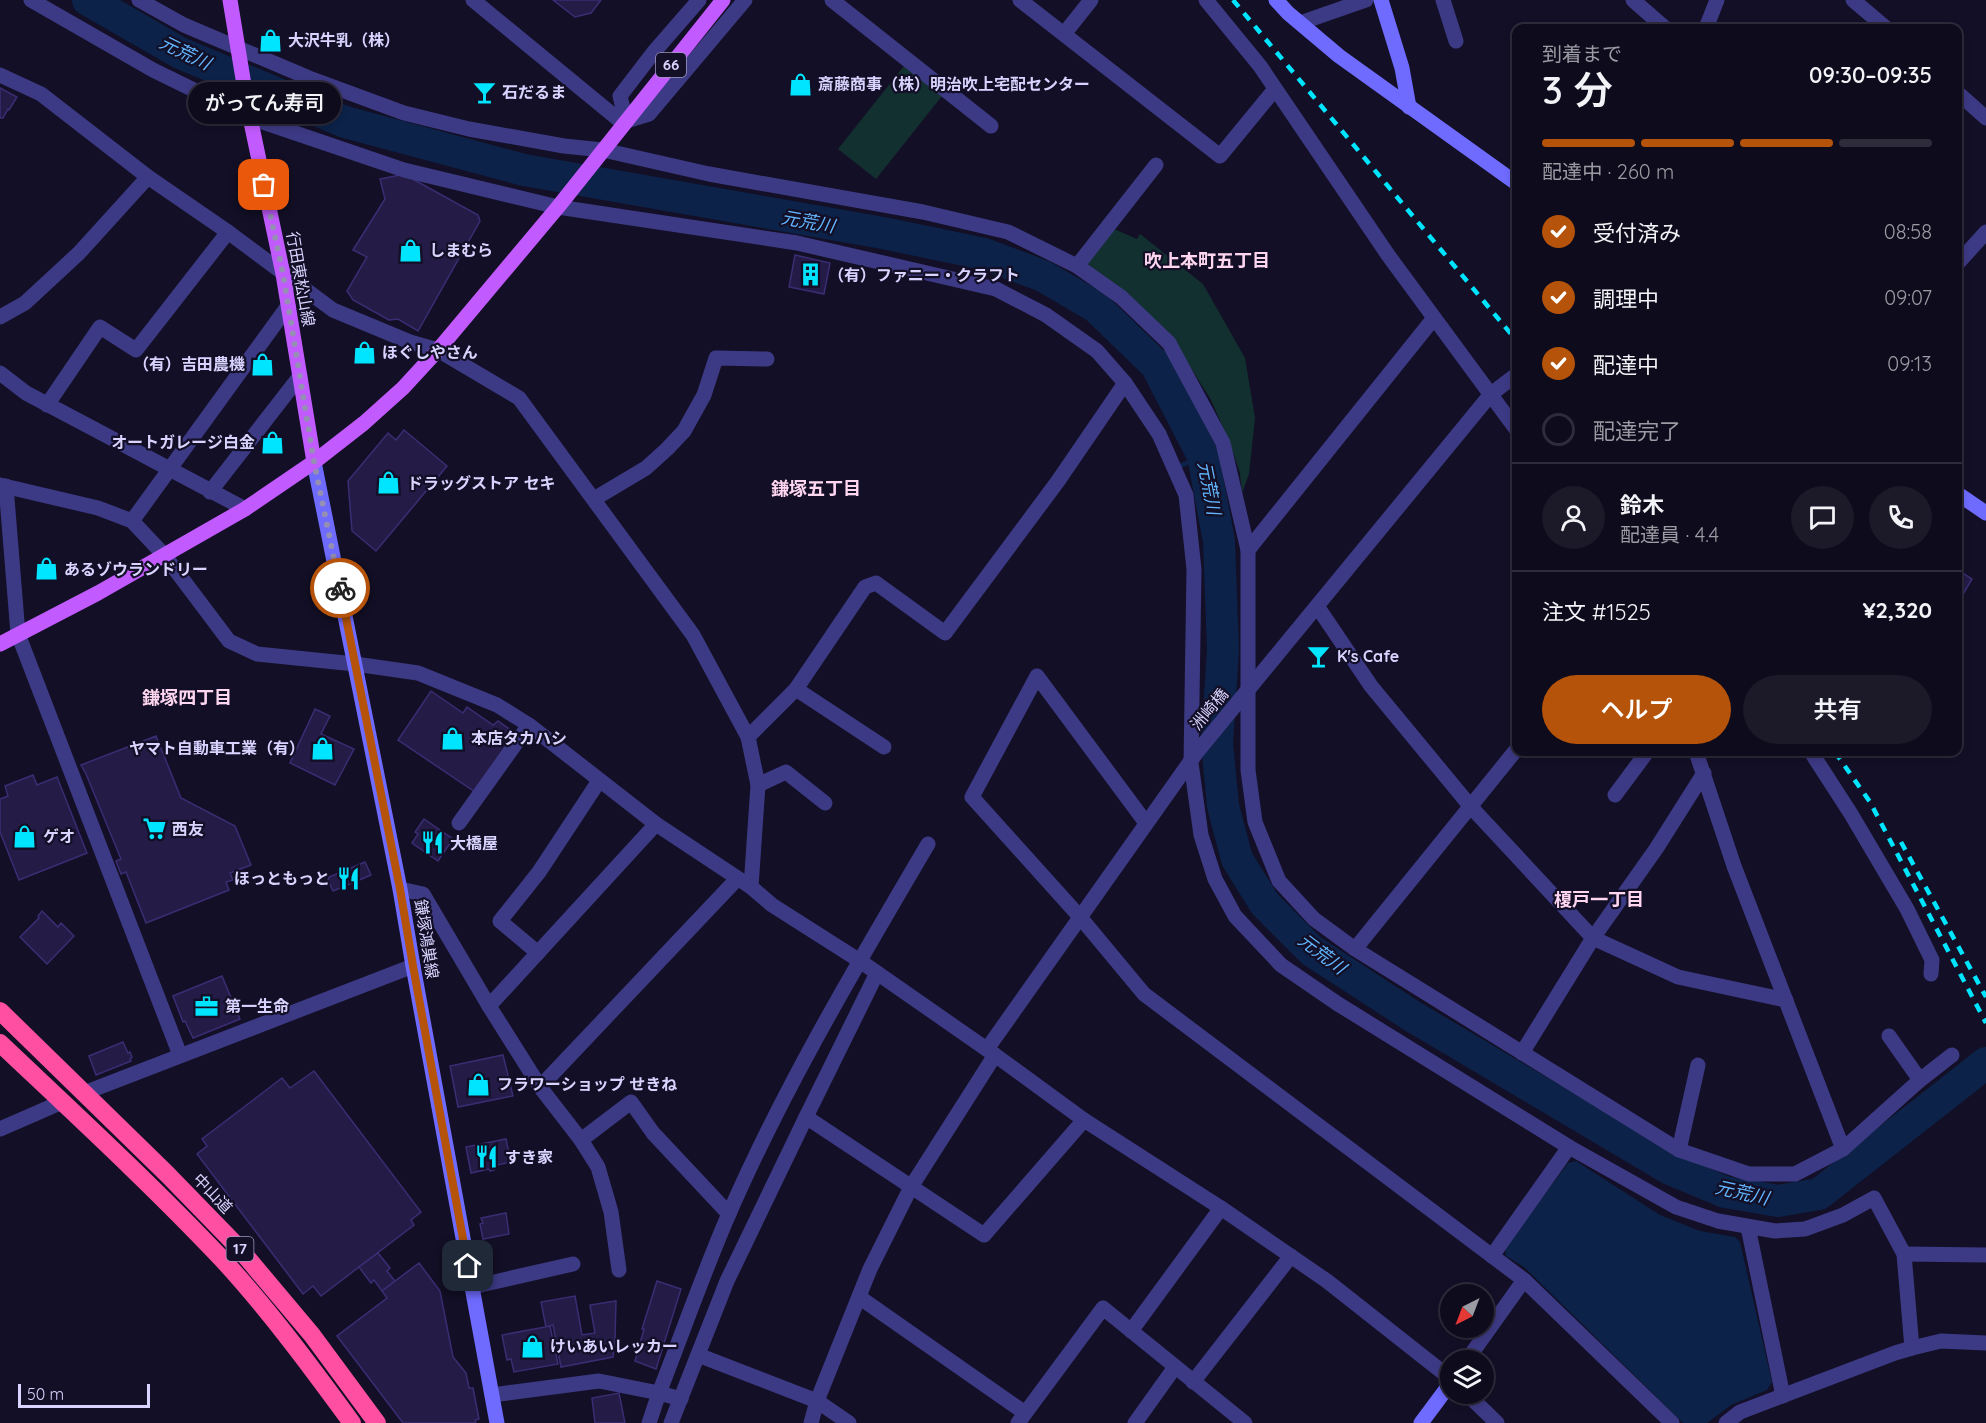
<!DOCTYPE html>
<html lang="ja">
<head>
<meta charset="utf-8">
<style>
  body { margin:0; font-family:Quicksand,"Noto Sans JP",sans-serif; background:#1c1929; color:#f1f3f6; height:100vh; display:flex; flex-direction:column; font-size:22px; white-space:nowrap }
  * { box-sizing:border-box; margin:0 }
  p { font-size:20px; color:#9b9ba3 }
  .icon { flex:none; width:33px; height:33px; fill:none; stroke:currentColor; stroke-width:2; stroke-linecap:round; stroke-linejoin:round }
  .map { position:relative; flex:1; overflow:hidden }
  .sheet { position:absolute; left:1512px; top:24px; width:450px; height:732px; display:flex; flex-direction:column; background:#0e0b1c; border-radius:12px; box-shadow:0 3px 9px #0003,0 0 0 2px #2e2b3b }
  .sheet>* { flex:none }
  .needle { width:39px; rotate:222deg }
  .controls { position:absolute; left:1440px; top:1284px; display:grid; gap:12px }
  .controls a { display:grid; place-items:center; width:54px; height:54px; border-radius:50%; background:#0e0b1c; box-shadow:0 3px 9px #0003,0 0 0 2px #2e2b3b; font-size:30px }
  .scale { position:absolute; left:18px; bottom:15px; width:132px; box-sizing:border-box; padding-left:6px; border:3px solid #d9d4ff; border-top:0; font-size:16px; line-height:21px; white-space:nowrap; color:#d9d4ff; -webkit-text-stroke:4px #130f26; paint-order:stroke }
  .pin { position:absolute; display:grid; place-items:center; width:51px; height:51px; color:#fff; margin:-26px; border-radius:12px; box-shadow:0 3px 9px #0006 }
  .courier { position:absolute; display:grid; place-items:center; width:60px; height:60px; margin:-30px; border:4px solid #b45309; border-radius:50%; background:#fff; color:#222; box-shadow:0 2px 8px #0007 }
  .bubble { position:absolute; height:42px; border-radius:21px; background:#0e0b1c; box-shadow:0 3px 9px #0003,0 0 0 2px #2e2b3b; font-size:20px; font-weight:600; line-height:42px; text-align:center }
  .overview em { font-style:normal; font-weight:600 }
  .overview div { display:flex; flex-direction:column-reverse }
  .overview { display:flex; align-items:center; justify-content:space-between; height:102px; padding:0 30px }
  h1 { font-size:39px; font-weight:600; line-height:45px }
  .bar { display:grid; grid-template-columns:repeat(4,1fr); gap:9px 6px; align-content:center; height:72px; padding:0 30px }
  .bar i { height:8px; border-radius:4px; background:#2e2b3b }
  .bar .on { background:#b45309 }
  .bar p { grid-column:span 4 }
  .line { display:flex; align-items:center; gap:15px; padding:0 30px; border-top:2px solid #2e2b3b }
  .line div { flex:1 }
  .round { display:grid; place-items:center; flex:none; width:63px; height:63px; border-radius:32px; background:#1c1929 }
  ol { padding:0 30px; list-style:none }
  li { display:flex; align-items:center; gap:18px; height:66px }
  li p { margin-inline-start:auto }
  li .icon { padding:6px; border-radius:50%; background:#b45309; color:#fff; stroke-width:4 }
  li:last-child { color:#9b9ba3 }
  li i { width:33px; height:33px; border:3px solid #2e2b3b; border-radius:50% }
  .action { display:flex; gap:12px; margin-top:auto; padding:12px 30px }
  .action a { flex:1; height:69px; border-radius:36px; background:#b45309; color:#fff; font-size:24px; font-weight:600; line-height:69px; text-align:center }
  .action a+a { background:#1c1929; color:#f1f3f6 }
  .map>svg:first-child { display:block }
</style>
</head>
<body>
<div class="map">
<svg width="1986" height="1423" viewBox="0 0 1986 1423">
  <rect width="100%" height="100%" fill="#130f26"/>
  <g fill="#12302f">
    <path d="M904,66L942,96L876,179L838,149Z"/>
    <path d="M1112,228L1137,239L1140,234L1203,284L1245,358L1255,418L1249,474L1242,493L1240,473L1229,441L1211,400L1171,336L1088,268L1087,263Z"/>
  </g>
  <path fill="#0c2248" d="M1576,1161L1660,1215L1700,1231L1735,1237L1740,1242L1772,1382L1767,1390L1731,1405L1707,1423H1683L1524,1267L1506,1256L1505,1248L1568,1163Z"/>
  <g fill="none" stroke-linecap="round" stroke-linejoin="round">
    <path stroke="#0c2248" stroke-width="5" d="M1182,465L1203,456"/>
    <path stroke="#0c2248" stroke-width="32" d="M88,0L180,53L345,122L524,170L883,233L984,254L1043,276L1096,307L1156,365L1203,456L1219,541L1223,650L1217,743L1223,806L1237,859L1265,904L1312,951L1412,1016L1670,1169L1725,1192L1778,1201L1819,1194L1986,1063"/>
  </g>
  <g fill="#241b47" stroke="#3b2d73" stroke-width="1.5">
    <path d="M553,0H601L591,13L575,17Z"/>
    <path d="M0,88L17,97L9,110L8,109L3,118H0Z"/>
    <path d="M400,175L409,177L478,215L480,221L418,331L398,319L389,320L353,300L347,291L367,257L353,250L385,199L380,179Z"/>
    <path d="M795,255L830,263L824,294L789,287Z"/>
    <path d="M404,430L447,466L376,551L352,531L348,481L388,433L396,440Z"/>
    <path d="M1958,570L1972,579L1958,603Z"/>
    <path d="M431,691L463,713L467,707L493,725L498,721L515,733L475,792L398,740Z"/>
    <path d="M315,709L330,716L321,734L354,749L335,785L290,763Z"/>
    <path d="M156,736L181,798L235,826L251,865L230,873L233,880L226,882L229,890L146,923L126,872L121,874L116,861L121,859L86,774L81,765Z"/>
    <path d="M33,775L37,785L57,777L87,853L19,880L0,832V799L8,796L5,786Z"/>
    <path d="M424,819L453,839L438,861L412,843L418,834L415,832Z"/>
    <path d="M365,862L371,875L333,891L328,880L329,877Z"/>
    <path d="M42,911L58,927L61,923L74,936L47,964L20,937L39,918L38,916Z"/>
    <path d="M222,976L240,1019L193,1038L185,1021L183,1022L173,996Z"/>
    <path d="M123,1042L128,1053L130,1052L132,1057L130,1059L131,1061L96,1075L89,1056Z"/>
    <path d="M503,1055L513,1096L458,1107L450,1066Z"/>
    <path d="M314,1071L421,1212L411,1220L414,1225L321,1296L313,1286L303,1294L197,1154L207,1146L202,1139L282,1078L290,1088Z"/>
    <path d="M506,1139L511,1162L497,1165V1169L490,1171L489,1169L471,1173L466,1147Z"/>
    <path d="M506,1213L509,1234L483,1239L480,1224L483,1223L481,1218Z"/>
    <path d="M378,1253L390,1268L387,1271L395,1281L382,1291L374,1280L371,1283L359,1267Z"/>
    <path d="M419,1263L440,1291L453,1357L466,1373L469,1388H473L479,1419L475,1420L476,1423H403L337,1336L387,1298L382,1291Z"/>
    <path d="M657,1281L681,1289L656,1369L635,1361L644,1329H642Z"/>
    <path d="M575,1296L582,1335L595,1333L590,1305L616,1301L615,1340L613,1357L561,1367L553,1325L546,1327L541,1302Z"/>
    <path d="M550,1326L558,1364L514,1372L511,1359L507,1360L502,1335Z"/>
    <path d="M619,1393L625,1423H595L592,1398Z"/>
  </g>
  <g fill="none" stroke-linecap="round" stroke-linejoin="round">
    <g stroke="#3d3a85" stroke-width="15">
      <path d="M31,0L153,70L251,118L404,170L558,207L797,243L996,289L1046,315L1097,351L1125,383L1159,434L1186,495L1194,569L1191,763L1201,835L1215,879L1235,916L1281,965L1338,1004L1569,1147L1676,1207L1718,1221L1775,1231L1805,1229L1843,1215L1874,1198L1904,1254L1912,1348L1895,1353L1740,1412L1726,1423"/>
      <path d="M139,0L184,25L309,78L404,113L469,129L564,146L603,150L709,174L923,212L1008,232L1077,266L1121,297L1169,343L1223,443L1248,550V770L1255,822L1279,881L1314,919L1355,949L1679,1150L1749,1174H1795L1843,1149L1734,866L1696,752"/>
      <path d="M473,0L624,124"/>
      <path d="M699,0L653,53L620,96L626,121L649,114L745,0"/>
      <path d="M832,0L991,126"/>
      <path d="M1020,0L1220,156L1275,89"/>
      <path d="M1206,0L1260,66L1388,255L1516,429"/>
      <path d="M1443,0L1456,41"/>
      <path d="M1633,0L1665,28"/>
      <path d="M1853,0L1886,28"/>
      <path d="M1300,23L1366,0"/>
      <path d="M1706,28L1717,0"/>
      <path d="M1064,34L1091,0"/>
      <path d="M0,75L41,94L148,177L228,232L333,310L410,342L438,350L519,398L693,635L748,737L758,785L751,887"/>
      <path d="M1958,93L1986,118"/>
      <path d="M1958,263L1986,232"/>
      <path d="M1077,266L1156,165"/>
      <path d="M0,317L25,303L79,253L148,177"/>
      <path d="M0,373L26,393L245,509"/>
      <path d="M47,405L100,327L136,350L228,232"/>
      <path d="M0,485L98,508L132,521L165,556L229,641L257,654L355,664L418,673L497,705L529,725L656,824L751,887L772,905L860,961L995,1055L1084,1120L1221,1208L1327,1281L1450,1378"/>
      <path d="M6,486L18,634L180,1055"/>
      <path d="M210,492L300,376"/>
      <path d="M594,499L646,468L667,449L684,431L704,395L716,358L767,359"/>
      <path d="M132,521L288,306"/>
      <path d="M1248,550L1434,318"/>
      <path d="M1317,606L1371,686L1471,807L1593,938L1678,977L1786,1000"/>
      <path d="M796,689L884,747"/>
      <path d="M748,737L796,689L865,587L876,583L945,633L1058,481L1125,383"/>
      <path d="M1811,752L1851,814L1907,909L1932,960L1931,974"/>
      <path d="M758,785L786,772L825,803"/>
      <path d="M1615,795L1647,752"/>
      <path d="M459,823L529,725"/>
      <path d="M1146,823L1037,676L972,797L1080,917L1144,994L1524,1280L1672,1423"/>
      <path d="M400,889L423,894L489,1006L656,824"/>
      <path d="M1355,949L1516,750"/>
      <path d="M538,953L500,921L539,872L599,781"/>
      <path d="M489,1006L540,1087L581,1140L631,1102L653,1133L729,1214"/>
      <path d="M987,1049L1197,752L1491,394L1516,375"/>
      <path d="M1522,1053L1593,938L1656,849L1704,773"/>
      <path d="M1920,1080L1952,1055"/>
      <path d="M540,1087L737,879"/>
      <path d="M84,1093L413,966"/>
      <path d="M806,1117L877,973"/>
      <path d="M0,1129L62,1102"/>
      <path d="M581,1140L598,1167L611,1212L619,1270"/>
      <path d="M1843,1149L1920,1080L1889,1036"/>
      <path d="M1679,1150L1698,1065"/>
      <path d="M1748,1227L1783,1396"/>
      <path d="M1904,1254L1986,1255"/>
      <path d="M1492,1256L1569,1147"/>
      <path d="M472,1287L573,1264"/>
      <path d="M859,1297L1025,1413"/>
      <path d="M1131,1331L1221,1208"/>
      <path d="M1912,1348L1941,1341L1986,1343"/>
      <path d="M698,1355L817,1401L849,1423"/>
      <path d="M1467,1360L1524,1280"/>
      <path d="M1193,1382L1291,1256"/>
      <path d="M1467,1394L1497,1423"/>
      <path d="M492,1395L599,1381L659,1393L649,1423"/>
      <path d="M681,1399L659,1393C682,1334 703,1274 728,1216C784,1087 857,965 928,844"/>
      <path d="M671,1423L727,1281L806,1117L984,1235L1084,1120"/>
      <path d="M811,1423L817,1401L870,1269L911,1187L995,1055"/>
      <path d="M1018,1423L1103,1308L1245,1423"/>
      <path d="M1135,1423L1175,1367"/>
    </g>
    <g stroke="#6f6bff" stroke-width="15">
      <path d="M1276,0L1288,13L1339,56L1516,183"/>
      <path d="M1381,0L1402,68L1409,107"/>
      <path d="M314,462L400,889L413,966L497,1423"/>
      <path d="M1958,494L1986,513"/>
      <path d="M1421,1423L1450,1384"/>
    </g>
    <g stroke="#c25bff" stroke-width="15">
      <path d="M230,0L247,103L283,274L314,462"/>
      <path d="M0,644L98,593L245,509L314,462L364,423L403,388L438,350L558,207L723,0"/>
    </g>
    <g stroke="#ff4fa3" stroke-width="18">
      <path d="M0,1011L167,1174L238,1247L312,1335L377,1423"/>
      <path d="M0,1043C75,1114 151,1184 222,1259C269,1310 311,1367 352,1423"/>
    </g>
    <g stroke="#00e5ff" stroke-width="4.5" stroke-dasharray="9 8" stroke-linecap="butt">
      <path d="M1233,0L1516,340"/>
      <path d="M1835,752L1870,802L1986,1023"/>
      <path d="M1901,842L1986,997"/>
    </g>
  </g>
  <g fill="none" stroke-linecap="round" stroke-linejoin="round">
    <path stroke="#948fb3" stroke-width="6" stroke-dasharray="0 10.8" d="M264,185L283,274L314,462L340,588"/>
    <path stroke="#b45309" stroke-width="8" d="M340,588L400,889L413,966L468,1266"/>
  </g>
  <defs>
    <symbol id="shop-bare" viewBox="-9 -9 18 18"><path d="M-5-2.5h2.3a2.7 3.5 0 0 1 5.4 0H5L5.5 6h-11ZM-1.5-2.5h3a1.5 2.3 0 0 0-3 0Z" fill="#00e5ff" stroke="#130f26" stroke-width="2.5" paint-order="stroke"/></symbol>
    <symbol id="bar-bare" viewBox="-9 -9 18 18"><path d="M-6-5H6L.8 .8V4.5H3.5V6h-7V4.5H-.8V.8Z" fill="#00e5ff" stroke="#130f26" stroke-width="2.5" paint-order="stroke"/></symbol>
    <symbol id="building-bare" viewBox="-9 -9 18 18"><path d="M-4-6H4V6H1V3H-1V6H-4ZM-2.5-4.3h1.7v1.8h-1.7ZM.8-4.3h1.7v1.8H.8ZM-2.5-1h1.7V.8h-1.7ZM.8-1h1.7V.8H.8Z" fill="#00e5ff" stroke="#130f26" stroke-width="2.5" paint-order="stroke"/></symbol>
    <symbol id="supermarket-bare" viewBox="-9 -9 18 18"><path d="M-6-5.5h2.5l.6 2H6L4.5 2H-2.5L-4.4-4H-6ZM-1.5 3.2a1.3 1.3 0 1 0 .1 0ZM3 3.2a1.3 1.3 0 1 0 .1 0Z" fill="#00e5ff" stroke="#130f26" stroke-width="2.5" paint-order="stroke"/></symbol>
    <symbol id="restaurant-bare" viewBox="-9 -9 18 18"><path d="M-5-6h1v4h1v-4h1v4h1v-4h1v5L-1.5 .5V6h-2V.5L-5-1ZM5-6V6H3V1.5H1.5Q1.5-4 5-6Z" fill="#00e5ff" stroke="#130f26" stroke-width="2.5" paint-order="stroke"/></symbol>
    <symbol id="office-bare" viewBox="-9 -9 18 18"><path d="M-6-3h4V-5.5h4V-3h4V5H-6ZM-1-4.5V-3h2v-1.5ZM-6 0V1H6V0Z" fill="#00e5ff" stroke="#130f26" stroke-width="2.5" paint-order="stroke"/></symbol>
  </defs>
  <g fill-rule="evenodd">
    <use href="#shop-bare" x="254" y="24" width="33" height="33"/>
    <use href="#shop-bare" x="784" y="68" width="33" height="33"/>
    <use href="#bar-bare" x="468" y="76" width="33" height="33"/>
    <use href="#shop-bare" x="394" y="234" width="33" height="33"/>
    <use href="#building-bare" x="794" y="258" width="33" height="33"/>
    <use href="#shop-bare" x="348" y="336" width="33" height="33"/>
    <use href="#shop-bare" x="246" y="348" width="33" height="33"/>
    <use href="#shop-bare" x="256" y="426" width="33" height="33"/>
    <use href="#shop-bare" x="372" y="466" width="33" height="33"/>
    <use href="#shop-bare" x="30" y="552" width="33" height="33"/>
    <use href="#bar-bare" x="1302" y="640" width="33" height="33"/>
    <use href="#shop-bare" x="436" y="722" width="33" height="33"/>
    <use href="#shop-bare" x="306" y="732" width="33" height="33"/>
    <use href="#supermarket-bare" x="138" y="812" width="33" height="33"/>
    <use href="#shop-bare" x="8" y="820" width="33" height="33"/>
    <use href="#restaurant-bare" x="416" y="826" width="33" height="33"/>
    <use href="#restaurant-bare" x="332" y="862" width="33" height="33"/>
    <use href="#office-bare" x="190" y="990" width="33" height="33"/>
    <use href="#shop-bare" x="462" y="1068" width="33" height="33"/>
    <use href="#restaurant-bare" x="470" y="1140" width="33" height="33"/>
    <use href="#shop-bare" x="516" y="1330" width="33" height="33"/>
  </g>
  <g text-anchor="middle" stroke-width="4.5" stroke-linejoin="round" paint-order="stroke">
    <g fill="#130f26" stroke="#9e99be" stroke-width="1.5">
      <rect x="656" y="53" width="30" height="24" rx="4.5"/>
      <rect x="226.5" y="1237" width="27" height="24" rx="4.5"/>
    </g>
    <g font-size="15" font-weight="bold" fill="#d9d4ff">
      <text x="671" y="70">66</text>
      <text x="240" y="1254">17</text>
    </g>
    <g font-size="16" font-weight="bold" fill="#d9d4ff" stroke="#130f26" text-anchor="start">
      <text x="288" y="46">大沢牛乳（株）</text>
      <text x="818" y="90">斎藤商事（株）明治吹上宅配センター</text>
      <text x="502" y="98">石だるま</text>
      <text x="429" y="256">しまむら</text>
      <text x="828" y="281">（有）ファニー・クラフト</text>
      <text x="382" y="358">ほぐしやさん</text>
      <text x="245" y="370" text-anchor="end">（有）吉田農機</text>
      <text x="255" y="448" text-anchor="end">オートガレージ白金</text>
      <text x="407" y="489">ドラッグストア セキ</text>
      <text x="64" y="575">あるゾウランドリー</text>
      <text x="1337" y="662">K's Cafe</text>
      <text x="471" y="744">本店タカハシ</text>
      <text x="305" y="754" text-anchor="end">ヤマト自動車工業（有）</text>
      <text x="172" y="835">西友</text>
      <text x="43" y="842">ゲオ</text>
      <text x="450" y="849">大橋屋</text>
      <text x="330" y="884" text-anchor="end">ほっともっと</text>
      <text x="225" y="1012">第一生命</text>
      <text x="497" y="1090">フラワーショップ せきね</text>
      <text x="505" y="1163">すき家</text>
      <text x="550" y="1352">けいあいレッカー</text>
    </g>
    <g font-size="16" fill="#d9d4ff" stroke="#130f26">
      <text transform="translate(301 279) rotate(80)" y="6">行田東松山線</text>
      <text transform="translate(1209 709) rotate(-50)" y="6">洲崎橋</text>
      <text transform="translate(427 939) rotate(81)" y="6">鎌塚鴻巣線</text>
      <text transform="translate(213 1193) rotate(46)" y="6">中山道</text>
    </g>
    <g font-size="18" font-style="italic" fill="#62b6ff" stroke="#130f26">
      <text transform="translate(185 53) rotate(26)" y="6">元荒川</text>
      <text transform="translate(808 222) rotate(10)" y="6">元荒川</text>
      <text transform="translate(1209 488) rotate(79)" y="6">元荒川</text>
      <text transform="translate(1322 954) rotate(37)" y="6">元荒川</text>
      <text transform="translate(1742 1193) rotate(13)" y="6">元荒川</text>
    </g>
    <g font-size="18" font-weight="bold" fill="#ffd6f0" stroke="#130f26">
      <text x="1207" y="267">吹上本町五丁目</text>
      <text x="816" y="495">鎌塚五丁目</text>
      <text x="187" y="704">鎌塚四丁目</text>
      <text x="1599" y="906">榎戸一丁目</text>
    </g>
  </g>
</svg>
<div class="controls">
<a><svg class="needle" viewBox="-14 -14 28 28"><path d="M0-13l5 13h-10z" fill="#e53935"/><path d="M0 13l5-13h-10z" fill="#9b9ba3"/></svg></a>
<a><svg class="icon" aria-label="layers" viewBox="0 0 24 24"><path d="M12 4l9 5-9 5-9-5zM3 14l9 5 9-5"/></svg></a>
</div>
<div class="scale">50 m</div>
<div class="pin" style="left:264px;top:185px;background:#ea580c"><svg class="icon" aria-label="bag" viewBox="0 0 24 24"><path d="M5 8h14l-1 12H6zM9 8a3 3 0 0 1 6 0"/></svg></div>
<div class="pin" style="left:468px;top:1266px;background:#1f2937"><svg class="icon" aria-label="home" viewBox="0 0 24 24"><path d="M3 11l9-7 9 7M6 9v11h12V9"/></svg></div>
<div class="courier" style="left:340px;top:588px"><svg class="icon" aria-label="bike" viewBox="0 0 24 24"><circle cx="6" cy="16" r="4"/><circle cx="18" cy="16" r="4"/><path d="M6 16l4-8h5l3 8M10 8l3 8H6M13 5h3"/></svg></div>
<div class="bubble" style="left:188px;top:82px;width:153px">がってん寿司</div>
<section class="sheet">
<div class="overview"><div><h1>3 分</h1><p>到着まで</p></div><em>09:30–09:35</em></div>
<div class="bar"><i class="on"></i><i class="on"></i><i class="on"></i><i></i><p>配達中 · 260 m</p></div>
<ol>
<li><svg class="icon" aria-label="check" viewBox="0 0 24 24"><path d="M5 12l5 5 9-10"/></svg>受付済み<p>08:58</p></li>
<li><svg class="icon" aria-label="check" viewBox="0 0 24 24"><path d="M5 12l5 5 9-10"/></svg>調理中<p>09:07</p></li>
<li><svg class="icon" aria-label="check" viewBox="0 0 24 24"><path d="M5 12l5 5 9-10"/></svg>配達中<p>09:13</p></li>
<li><i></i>配達完了</li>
</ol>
<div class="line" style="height:108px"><a class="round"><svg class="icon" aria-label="person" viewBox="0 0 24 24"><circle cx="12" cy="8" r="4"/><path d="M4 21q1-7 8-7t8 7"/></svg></a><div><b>鈴木</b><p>配達員 · 4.4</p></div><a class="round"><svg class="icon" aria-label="chat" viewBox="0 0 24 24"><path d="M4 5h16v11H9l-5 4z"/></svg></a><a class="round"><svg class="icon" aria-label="phone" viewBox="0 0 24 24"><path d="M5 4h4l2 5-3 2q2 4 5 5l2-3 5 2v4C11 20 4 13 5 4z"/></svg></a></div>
<div class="line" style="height:78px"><div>注文 #1525</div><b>¥2,320</b></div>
<div class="action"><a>ヘルプ</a><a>共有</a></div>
</section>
</div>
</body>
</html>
